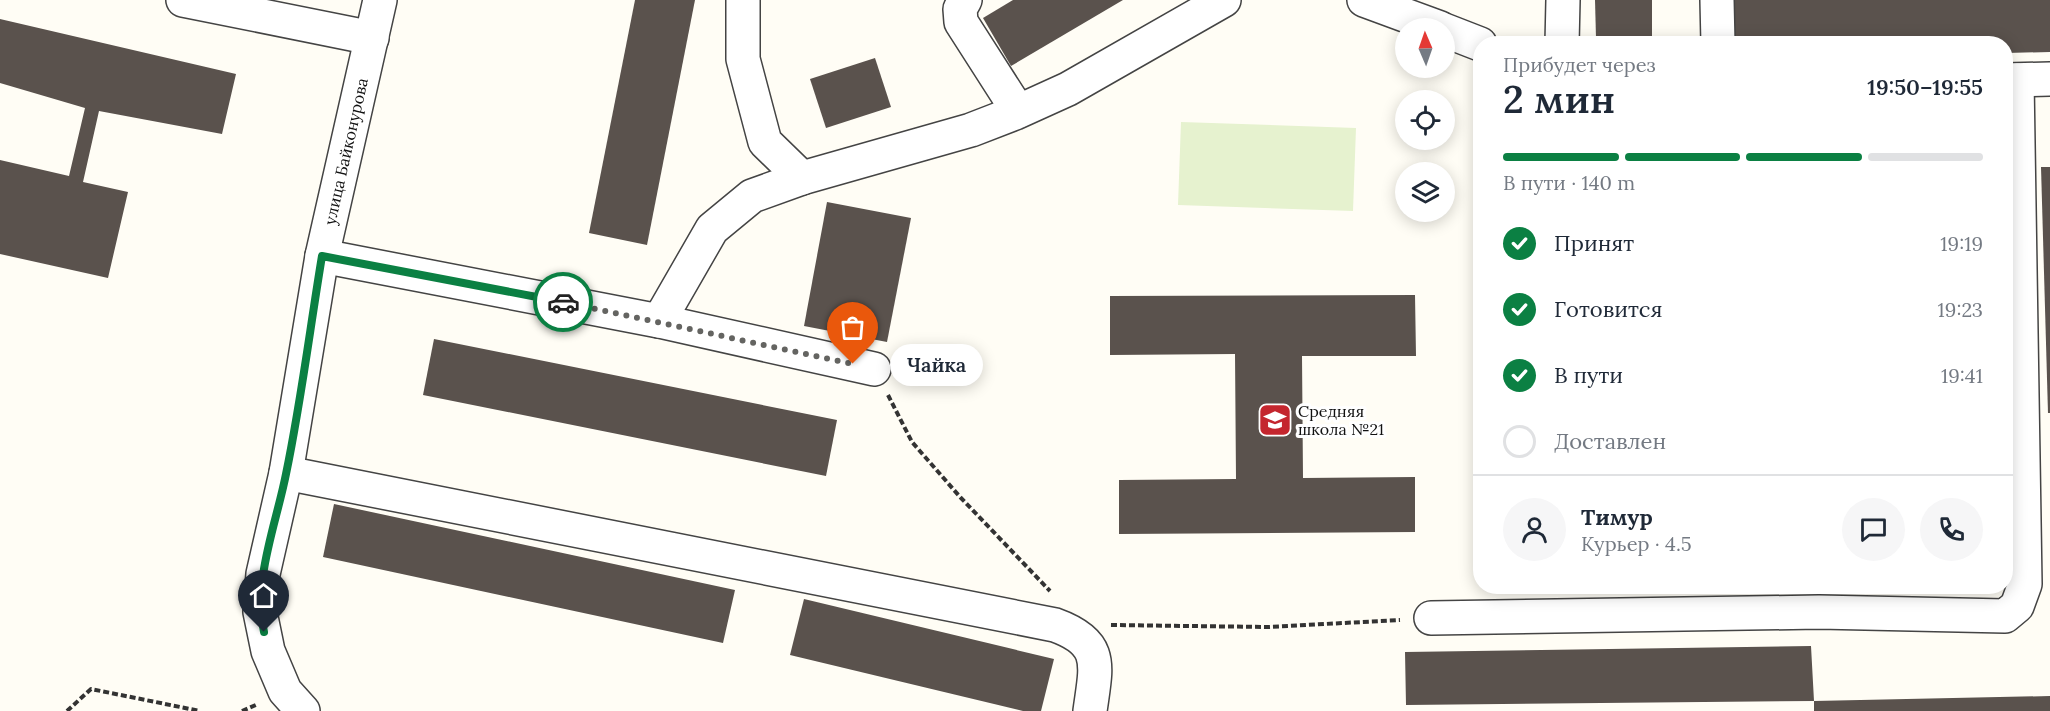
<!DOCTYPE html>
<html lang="ru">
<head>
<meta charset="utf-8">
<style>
  body { margin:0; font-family:Lora,serif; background:#f6f6f7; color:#1f2937; height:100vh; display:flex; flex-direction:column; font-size:22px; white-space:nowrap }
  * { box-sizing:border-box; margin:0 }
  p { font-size:20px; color:#747a83 }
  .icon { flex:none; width:33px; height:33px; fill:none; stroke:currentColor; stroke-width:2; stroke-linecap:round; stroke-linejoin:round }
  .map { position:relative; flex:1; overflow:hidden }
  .details { position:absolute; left:1473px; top:36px; width:540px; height:558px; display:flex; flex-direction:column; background:#fff; border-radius:24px; box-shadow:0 3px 15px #0003 }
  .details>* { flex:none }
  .needle { width:39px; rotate:358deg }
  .fabs { position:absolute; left:1395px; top:18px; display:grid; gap:12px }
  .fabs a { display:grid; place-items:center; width:60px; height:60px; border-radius:50%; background:#fff; box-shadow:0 3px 15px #0003; font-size:30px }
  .pin { position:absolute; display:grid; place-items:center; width:51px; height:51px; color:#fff; margin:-62px -26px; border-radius:50% 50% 50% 0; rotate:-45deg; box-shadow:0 0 6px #0007 }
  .pin .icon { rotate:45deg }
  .courier { position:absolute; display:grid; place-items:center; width:60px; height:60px; margin:-30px; border:4px solid #0b8043; border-radius:50%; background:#fff; color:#222; box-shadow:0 2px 8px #0007 }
  .bubble { position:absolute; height:42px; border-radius:21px; background:#fff; box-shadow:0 3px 15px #0003; font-size:20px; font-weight:600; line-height:42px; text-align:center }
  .overview em { font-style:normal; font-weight:600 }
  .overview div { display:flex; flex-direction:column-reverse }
  .overview { display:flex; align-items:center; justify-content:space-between; height:102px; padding:0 30px }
  h1 { font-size:39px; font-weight:600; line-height:45px }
  .bar { display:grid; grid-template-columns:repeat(4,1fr); gap:9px 6px; align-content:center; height:72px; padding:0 30px }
  .bar i { height:8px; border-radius:4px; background:#e0e1e3 }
  .bar .selected { background:#0b8043 }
  .bar p { grid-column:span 4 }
  .line { display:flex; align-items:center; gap:15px; padding:0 30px; border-top:2px solid #e0e1e3 }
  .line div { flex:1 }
  .round { display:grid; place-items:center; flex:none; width:63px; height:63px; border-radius:32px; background:#f6f6f7 }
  ol { padding:0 30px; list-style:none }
  li { display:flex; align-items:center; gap:18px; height:66px }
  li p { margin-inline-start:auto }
  li .icon { padding:6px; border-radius:50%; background:#0b8043; color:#fff; stroke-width:4 }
  li:last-child { color:#747a83 }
  li i { width:33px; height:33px; border:3px solid #e0e1e3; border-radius:50% }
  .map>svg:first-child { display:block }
</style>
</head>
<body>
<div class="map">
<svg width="2050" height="711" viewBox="0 0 2050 711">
  <rect width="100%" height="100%" fill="#fffdf5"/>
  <path fill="#e6f2cf" d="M1181,122L1356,128L1353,211L1178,205Z"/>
  <g fill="#5a524d">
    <path d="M635,0H695L647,245L589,233Z"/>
    <path d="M1013,0H1123L1011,66L983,18Z"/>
    <path d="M1595,0H1652V37L1596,38Z"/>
    <path d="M1728,0H2050V52L2006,53V44H1729Z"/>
    <path d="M0,19L236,74L222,134L99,111L83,182L128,192L108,278L0,254V160L69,176L85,108L0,83Z"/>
    <path d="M875,58L891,107L826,128L810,79Z"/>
    <path d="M2041,167H2050V413H2048Z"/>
    <path d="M827,202L911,218L887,342L804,326Z"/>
    <path d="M1415,295L1416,356H1302L1303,478L1415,477V532L1119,534V480L1236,479L1235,354L1110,355V296Z"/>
    <path d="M434,339L837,420L826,476L423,395Z"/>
    <path d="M334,504L735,590L723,643L323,557Z"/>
    <path d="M804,599L1054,659L1041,711H1023L790,655Z"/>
    <path d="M1811,646L1814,701L2050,696V711H1814V701L1406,705L1405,652Z"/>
  </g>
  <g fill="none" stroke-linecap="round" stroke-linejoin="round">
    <defs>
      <g id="minor">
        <path d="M183,0L372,38"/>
        <path d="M743,0V59L765,142L802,178"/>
        <path d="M965,0L960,9L961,22L1018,111"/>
        <path d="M1364,0L1440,28"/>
        <path d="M1717,0L1718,44"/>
        <path d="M1444,30L1480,44"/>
        <path d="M1562,44L1563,0"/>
        <path d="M2006,80L2050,79"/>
        <path d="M322,256L659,321L712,229L752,196L802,178L971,130L1015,113L1068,89L1224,0"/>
        <path d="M659,321L874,369"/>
        <path d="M286,473L1055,625C1105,643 1096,666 1090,711"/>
        <path d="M1431,618L1819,612L2005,616L2017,606L2025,584L2017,80"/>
        <path id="s1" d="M303,711L285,691L268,651L260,612L263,574L286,473L322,256L380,0"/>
      </g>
    </defs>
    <use href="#minor" stroke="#444" stroke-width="36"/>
    <g stroke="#333" stroke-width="4" stroke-dasharray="6 3" stroke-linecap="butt">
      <path d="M888,395L912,442L961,498L1050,591"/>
      <path d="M1111,625L1268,627L1400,620"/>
      <path d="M67,711L91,689L200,711"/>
      <path d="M242,711L258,704"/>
    </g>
    <use href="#minor" stroke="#fff" stroke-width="33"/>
  </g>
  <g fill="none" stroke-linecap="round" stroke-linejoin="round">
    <path stroke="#646461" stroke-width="6" stroke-dasharray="0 10.8" d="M563,302L853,364"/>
    <path stroke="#0b8043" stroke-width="8" d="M264,632C253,579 276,525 286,474C301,402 310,328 322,256L563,302"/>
  </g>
  <defs>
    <symbol id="school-square" viewBox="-11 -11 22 22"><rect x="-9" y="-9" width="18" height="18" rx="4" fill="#c4262e" stroke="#fff"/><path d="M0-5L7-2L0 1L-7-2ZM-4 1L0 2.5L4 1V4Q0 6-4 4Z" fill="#fff"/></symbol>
  </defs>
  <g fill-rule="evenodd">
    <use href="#school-square" x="1256" y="401" width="38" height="38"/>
  </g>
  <g text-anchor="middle" stroke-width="6" stroke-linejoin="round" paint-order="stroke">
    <g font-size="16" fill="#111" stroke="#fff">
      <text dy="6" stroke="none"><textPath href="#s1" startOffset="579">улица Байконурова</textPath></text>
    </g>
    <g font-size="16" fill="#111" stroke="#fff" text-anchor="start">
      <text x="1298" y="417">Средняя<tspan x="1298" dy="18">школа №21</tspan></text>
    </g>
  </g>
</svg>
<div class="fabs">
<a><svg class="needle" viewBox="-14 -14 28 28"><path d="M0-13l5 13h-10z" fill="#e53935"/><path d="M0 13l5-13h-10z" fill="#747a83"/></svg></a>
<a><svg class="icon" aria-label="locate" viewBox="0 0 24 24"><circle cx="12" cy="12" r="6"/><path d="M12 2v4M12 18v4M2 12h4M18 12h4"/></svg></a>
<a><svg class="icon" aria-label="layers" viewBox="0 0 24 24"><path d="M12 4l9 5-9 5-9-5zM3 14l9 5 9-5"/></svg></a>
</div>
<div class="pin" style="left:853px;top:364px;background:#ea580c"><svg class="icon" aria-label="bag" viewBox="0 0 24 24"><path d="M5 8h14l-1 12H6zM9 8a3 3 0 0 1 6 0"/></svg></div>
<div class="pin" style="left:264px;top:632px;background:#1f2937"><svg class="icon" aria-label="home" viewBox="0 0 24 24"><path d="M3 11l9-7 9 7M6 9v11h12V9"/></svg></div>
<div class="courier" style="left:563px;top:302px"><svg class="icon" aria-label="car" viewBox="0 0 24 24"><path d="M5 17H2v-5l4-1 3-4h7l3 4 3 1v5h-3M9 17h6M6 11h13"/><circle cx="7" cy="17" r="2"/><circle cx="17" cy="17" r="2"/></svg></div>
<div class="bubble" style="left:890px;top:344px;width:93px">Чайка</div>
<section class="details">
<div class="overview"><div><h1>2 мин</h1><p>Прибудет через</p></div><em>19:50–19:55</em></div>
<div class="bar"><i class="selected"></i><i class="selected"></i><i class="selected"></i><i></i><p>В пути · 140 m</p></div>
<ol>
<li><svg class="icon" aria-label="check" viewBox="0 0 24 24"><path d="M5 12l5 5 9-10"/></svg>Принят<p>19:19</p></li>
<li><svg class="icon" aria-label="check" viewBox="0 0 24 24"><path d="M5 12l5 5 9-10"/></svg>Готовится<p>19:23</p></li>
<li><svg class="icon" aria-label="check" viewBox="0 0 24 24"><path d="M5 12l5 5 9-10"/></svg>В пути<p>19:41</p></li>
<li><i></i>Доставлен</li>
</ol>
<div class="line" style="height:108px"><a class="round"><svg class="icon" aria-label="person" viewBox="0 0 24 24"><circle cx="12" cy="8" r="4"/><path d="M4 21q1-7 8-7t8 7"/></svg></a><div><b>Тимур</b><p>Курьер · 4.5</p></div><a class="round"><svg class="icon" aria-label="chat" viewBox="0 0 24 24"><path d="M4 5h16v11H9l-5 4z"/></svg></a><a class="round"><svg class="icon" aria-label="phone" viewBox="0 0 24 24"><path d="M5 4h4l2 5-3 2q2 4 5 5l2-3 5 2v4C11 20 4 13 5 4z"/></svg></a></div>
</section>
</div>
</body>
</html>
